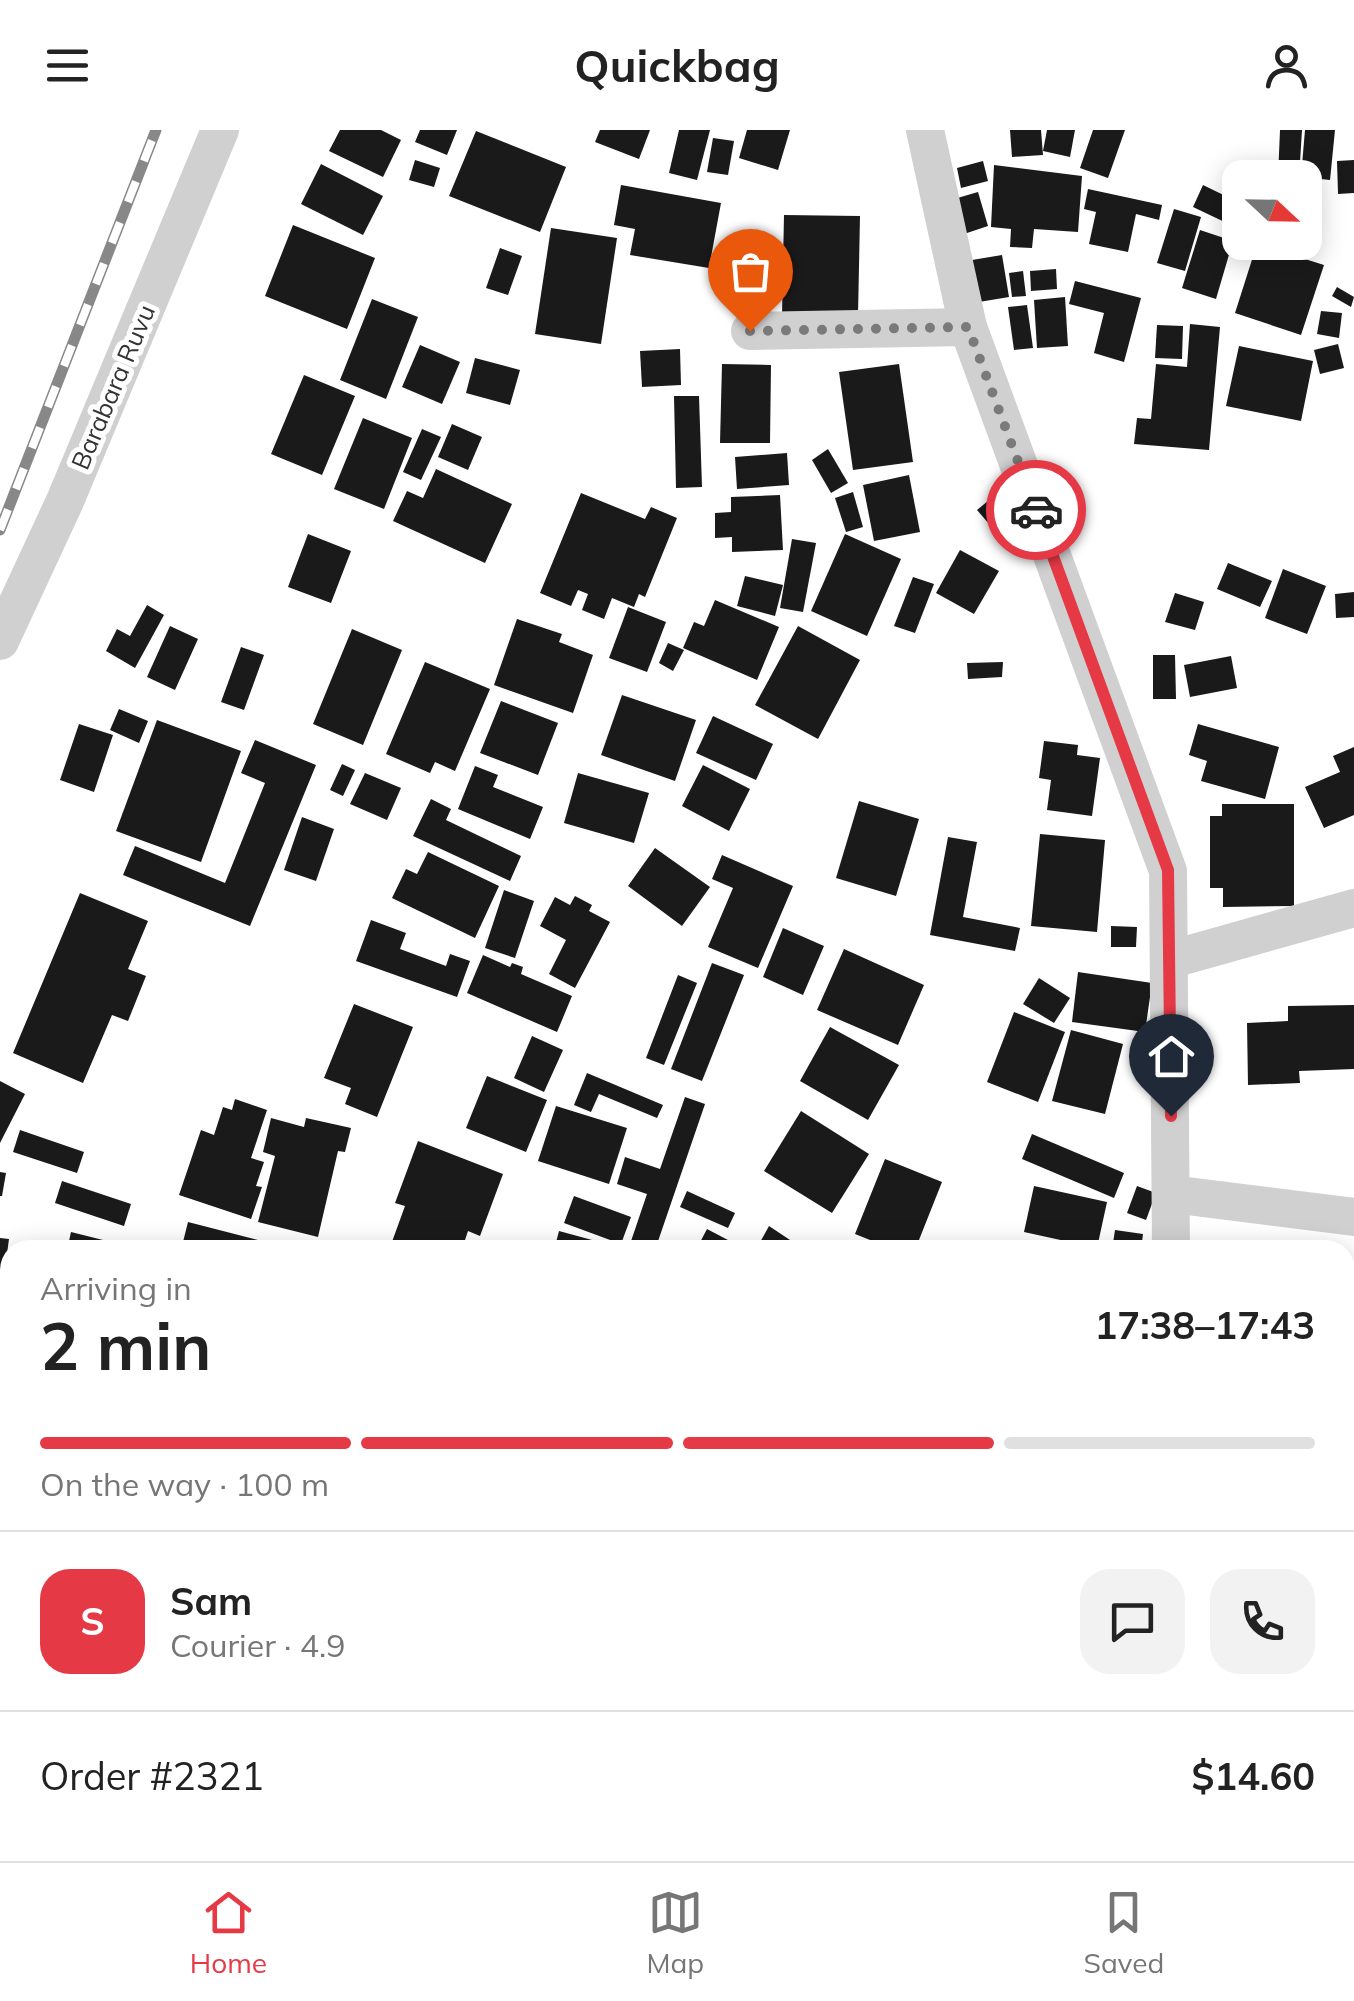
<!DOCTYPE html>
<html lang="en">
<head>
<meta charset="utf-8">
<style>
  body { margin:0; font-family:Mulish,sans-serif; background:#f2f2f2; color:#222; height:100vh; display:flex; flex-direction:column; font-size:38px; white-space:nowrap }
  * { box-sizing:border-box; margin:0 }
  p { font-size:32px; color:#767676 }
  .icon { flex:none; width:55px; height:55px; fill:none; stroke:currentColor; stroke-width:2; stroke-linecap:round; stroke-linejoin:round }
  .map { position:relative; flex:1; overflow:hidden }
  .sheet { position:absolute; left:0px; top:1110px; width:1355px; height:622px; display:flex; flex-direction:column; background:#fff; border-radius:30px 30px 0 0; box-shadow:0 5px 25px #0003 }
  .sheet>* { flex:none }
  .needle { width:65px; rotate:112deg }
  .buttons { position:absolute; left:1222px; top:30px; display:grid; gap:20px }
  .buttons a { display:grid; place-items:center; width:100px; height:100px; border-radius:20px; background:#fff; box-shadow:0 5px 25px #0003; font-size:50px }
  .pin { position:absolute; display:grid; place-items:center; width:85px; height:85px; color:#fff; margin:-102px -42px; border-radius:50% 50% 50% 0; rotate:-45deg; box-shadow:0 0 10px #0007 }
  .pin .icon { rotate:45deg }
  .courier { position:absolute; display:grid; place-items:center; width:100px; height:100px; margin:-50px; border:8px solid #e63946; border-radius:50%; background:#fff; color:#222; box-shadow:0 2px 12px #0007 }
  .summary em { font-style:normal; font-weight:700 }
  .summary div { display:flex; flex-direction:column-reverse }
  .summary { display:flex; align-items:center; justify-content:space-between; height:170px; padding:0 40px }
  h1 { font-size:65px; font-weight:700; line-height:75px }
  .bar { display:grid; grid-template-columns:repeat(4,1fr); gap:15px 10px; align-content:center; height:120px; padding:0 40px }
  .bar i { height:12px; border-radius:8px; background:#e0e0e0 }
  .bar .current { background:#e63946 }
  .bar p { grid-column:span 4 }
  .line { display:flex; align-items:center; gap:25px; padding:0 40px; border-top:2px solid #e0e0e0 }
  .line div { flex:1 }
  .round { display:grid; place-items:center; flex:none; width:105px; height:105px; border-radius:30px; background:#f2f2f2 }
  header { display:flex; justify-content:space-between; align-items:center; height:130px; padding:0 40px; background:#fff; font-size:45px; font-weight:700 }
  .tabs { display:flex; justify-content:space-around; align-items:center; height:140px; border-top:2px solid #e0e0e0; background:#fff; font-size:28px; color:#767676 }
  .tabs a { display:grid; justify-items:center; gap:5px }
  .tabs .current { color:#e63946 }
  .map>svg:first-child { display:block }
</style>
</head>
<body>
<header><svg class="icon" aria-label="menu" viewBox="0 0 24 24"><path d="M4 6h16M4 12h16M4 18h16"/></svg>Quickbag<svg class="icon" aria-label="person" viewBox="0 0 24 24"><circle cx="12" cy="8" r="4"/><path d="M4 21q1-7 8-7t8 7"/></svg></header>
<div class="map">
<svg width="1354" height="1731" viewBox="0 0 1354 1731">
  <rect width="100%" height="100%" fill="#fff"/>
  <g fill="#1a1a1a">
    <path d="M340,0H381L401,10L383,47L329,21Z"/>
    <path d="M420,0H457L447,25L415,12Z"/>
    <path d="M600,0H650L639,29L595,12Z"/>
    <path d="M679,0H710L697,50L669,43Z"/>
    <path d="M747,0H790L778,40L739,28Z"/>
    <path d="M1010,0H1041L1043,25L1012,27Z"/>
    <path d="M1047,0H1075L1070,27L1043,21Z"/>
    <path d="M1093,0H1125L1108,48L1080,38Z"/>
    <path d="M1280,0H1302L1299,48H1278Z"/>
    <path d="M1305,0H1335L1330,50L1301,47Z"/>
    <path d="M476,1L566,37L540,102L449,66Z"/>
    <path d="M713,8L734,11L728,45L707,42Z"/>
    <path d="M415,30L440,38L434,57L409,50Z"/>
    <path d="M1354,30V63L1338,64L1337,31Z"/>
    <path d="M983,31L988,51L961,58L957,38Z"/>
    <path d="M321,34L383,66L363,105L301,74Z"/>
    <path d="M994,35L1082,46L1078,102L1034,99L1032,118L1010,117L1011,99L991,97Z"/>
    <path d="M621,55L721,73L709,138L630,125L635,99L614,95Z"/>
    <path d="M1203,55L1240,73V82L1233,96L1193,77Z"/>
    <path d="M1088,59L1162,75L1159,90L1136,84L1128,122L1089,114L1096,82L1084,79Z"/>
    <path d="M978,62L988,96L964,104L954,69Z"/>
    <path d="M1174,79L1201,87L1185,141L1157,133Z"/>
    <path d="M784,85L860,86L858,186L782,185Z"/>
    <path d="M293,95L375,128L347,199L265,166Z"/>
    <path d="M551,98L617,108L601,214L535,204Z"/>
    <path d="M1200,100L1233,111L1216,169L1182,158Z"/>
    <path d="M1257,114L1324,135L1301,205L1235,183Z"/>
    <path d="M500,118L522,126L508,165L486,158Z"/>
    <path d="M1002,125L1009,167L979,172L972,130Z"/>
    <path d="M1056,139L1057,159L1031,161L1030,141Z"/>
    <path d="M1023,141L1026,166L1012,167L1009,143Z"/>
    <path d="M1075,151L1141,168L1124,232L1094,223L1104,183L1069,174Z"/>
    <path d="M1337,157L1354,167L1351,177L1332,166Z"/>
    <path d="M1065,167L1068,216L1037,218L1034,170Z"/>
    <path d="M372,169L418,187L386,269L340,250Z"/>
    <path d="M1027,175L1033,218L1014,220L1008,177Z"/>
    <path d="M1321,181L1342,183L1339,208L1317,204Z"/>
    <path d="M1190,194L1220,197L1209,320L1134,314L1137,288L1151,289L1156,234L1187,237Z"/>
    <path d="M1157,195L1183,196L1182,229L1155,228Z"/>
    <path d="M1338,214L1344,238L1320,244L1314,220Z"/>
    <path d="M420,215L460,232L442,274L402,257Z"/>
    <path d="M1239,216L1313,231L1301,291L1226,276Z"/>
    <path d="M680,219L681,255L642,257L640,221Z"/>
    <path d="M475,228L520,240L510,275L466,263Z"/>
    <path d="M722,234L771,235L770,313H720Z"/>
    <path d="M899,234L913,332L853,340L839,242Z"/>
    <path d="M304,245L355,266L322,345L271,324Z"/>
    <path d="M674,266H699L702,357L676,358Z"/>
    <path d="M363,288L412,308L384,379L334,359Z"/>
    <path d="M452,294L482,307L468,340L438,327Z"/>
    <path d="M422,299L441,307L421,350L403,342Z"/>
    <path d="M828,319L848,353L831,363L812,330Z"/>
    <path d="M787,323L789,355L737,359L735,327Z"/>
    <path d="M436,339L512,374L485,433L393,391L407,361L423,368Z"/>
    <path d="M909,345L920,402L874,411L863,355Z"/>
    <path d="M853,362L863,397L846,402L835,368Z"/>
    <path d="M581,363L645,389L651,377L677,388L645,467L639,464L634,477L612,468L604,489L582,480L588,464L578,460L571,476L540,463Z"/>
    <path d="M780,365L783,420L732,422V407L715,408V383L731,382V367Z"/>
    <path d="M994,366L1012,388L996,402L977,380Z"/>
    <path d="M308,404L351,421L331,473L288,457Z"/>
    <path d="M845,404L901,429L867,506L811,481Z"/>
    <path d="M792,409L816,413L803,482L780,478Z"/>
    <path d="M960,420L999,441L974,484L936,463Z"/>
    <path d="M1228,433L1272,451L1260,477L1217,459Z"/>
    <path d="M1283,439L1326,456L1307,504L1265,488Z"/>
    <path d="M745,446L783,455L775,486L737,476Z"/>
    <path d="M913,447L934,454L915,503L894,496Z"/>
    <path d="M1354,462V487L1336,488L1335,464Z"/>
    <path d="M1175,463L1204,472L1195,500L1165,492Z"/>
    <path d="M715,470L779,497L757,550L683,518L694,492L704,496Z"/>
    <path d="M147,475L164,485L135,538L106,521L117,499L130,506Z"/>
    <path d="M628,477L666,492L647,542L609,528Z"/>
    <path d="M517,489L562,504L559,512L593,525L573,583L494,555Z"/>
    <path d="M170,496L198,509L175,560L147,547Z"/>
    <path d="M798,496L860,530L818,609L755,575Z"/>
    <path d="M352,499L402,520L363,615L313,594Z"/>
    <path d="M668,513L684,520L673,541L659,533Z"/>
    <path d="M241,517L264,525L244,580L221,572Z"/>
    <path d="M1153,525H1175L1176,569H1153Z"/>
    <path d="M1231,526L1237,558L1190,567L1184,535Z"/>
    <path d="M425,532L490,559L455,641L435,632L430,643L386,624Z"/>
    <path d="M1003,532L1002,547L968,549L967,533Z"/>
    <path d="M622,565L696,590L675,651L601,625Z"/>
    <path d="M501,571L558,593L538,645L480,623Z"/>
    <path d="M119,579L148,591L139,613L110,600Z"/>
    <path d="M713,586L773,614L756,650L696,623Z"/>
    <path d="M157,590L241,621L201,732L116,701Z"/>
    <path d="M79,594L113,605L94,662L60,650Z"/>
    <path d="M1198,594L1279,617L1265,669L1201,651L1207,631L1189,625Z"/>
    <path d="M255,610L316,635L250,796L123,745L135,716L225,753L265,653L241,643Z"/>
    <path d="M1044,611L1078,615L1077,625L1100,628L1092,686L1047,680L1051,650L1039,648Z"/>
    <path d="M1354,617V685L1324,698L1305,657L1340,642L1333,626Z"/>
    <path d="M342,634L355,640L343,666L330,660Z"/>
    <path d="M703,635L750,659L729,701L682,676Z"/>
    <path d="M475,636L498,645L493,657L543,677L530,709L458,679Z"/>
    <path d="M365,643L401,658L387,690L350,674Z"/>
    <path d="M578,643L649,663L634,713L564,693Z"/>
    <path d="M431,669L451,679L446,690L521,726L510,751L413,706Z"/>
    <path d="M859,671L919,689L896,766L836,748Z"/>
    <path d="M1222,674H1294V776L1223,777V758H1210V686H1222Z"/>
    <path d="M302,687L334,699L316,751L284,740Z"/>
    <path d="M1040,704L1105,710L1097,802L1031,796Z"/>
    <path d="M948,707L977,712L963,787L1020,798L1015,821L930,805Z"/>
    <path d="M655,718L710,757L682,796L628,756Z"/>
    <path d="M428,722L499,756L475,808L392,768L406,739L417,744Z"/>
    <path d="M722,725L793,756L758,838L708,817L733,758L712,749Z"/>
    <path d="M504,760L534,771L515,828L485,818Z"/>
    <path d="M80,763L148,791L128,839L146,846L128,891L112,885L83,953L13,923Z"/>
    <path d="M575,766L592,775L589,781L610,792L575,858L549,844L566,810L540,796L555,767L570,775Z"/>
    <path d="M371,790L406,803L400,819L446,836L450,824L470,831L457,867L356,831Z"/>
    <path d="M1111,796L1137,797L1136,817H1111Z"/>
    <path d="M783,798L824,816L803,865L763,847Z"/>
    <path d="M844,819L924,855L898,915L817,880Z"/>
    <path d="M483,825L510,837L512,833L523,837L521,844L572,866L557,902L467,863Z"/>
    <path d="M712,833L744,845L702,951L671,939Z"/>
    <path d="M1078,842L1152,853L1145,902L1072,892Z"/>
    <path d="M678,845L697,853L664,935L646,928Z"/>
    <path d="M1039,848L1070,868L1054,893L1023,874Z"/>
    <path d="M354,874L413,897L377,987L345,974L351,958L324,948Z"/>
    <path d="M1354,875V939L1299,941L1300,953L1248,955L1247,893L1288,891V876Z"/>
    <path d="M1014,882L1065,902L1038,972L987,952Z"/>
    <path d="M830,897L899,935L868,990L800,951Z"/>
    <path d="M1071,900L1123,914L1105,984L1052,971Z"/>
    <path d="M532,906L563,920L544,962L514,948Z"/>
    <path d="M587,943L663,975L657,988L599,964L591,982L574,975Z"/>
    <path d="M487,946L547,970L526,1022L466,998Z"/>
    <path d="M0,951L25,964L0,1013Z"/>
    <path d="M685,967L705,974L655,1120H628L647,1064L617,1054L625,1027L660,1039Z"/>
    <path d="M235,969L267,980L251,1028L264,1032L256,1056L262,1057L251,1089L179,1065L201,1000L214,1005L223,977L232,980Z"/>
    <path d="M556,976L627,998L609,1054L538,1031Z"/>
    <path d="M801,981L869,1024L832,1083L764,1041Z"/>
    <path d="M271,988L304,997L306,988L351,998L345,1022L338,1021L318,1107L258,1092L275,1026L263,1022Z"/>
    <path d="M20,1000L84,1022L77,1043L13,1022Z"/>
    <path d="M1032,1004L1124,1043L1114,1068L1022,1029Z"/>
    <path d="M418,1011L503,1044L480,1106L468,1101L464,1113L483,1120H389L405,1076L395,1073Z"/>
    <path d="M885,1029L942,1052L915,1120H895L855,1104Z"/>
    <path d="M0,1042L6,1043L2,1066H0Z"/>
    <path d="M62,1051L131,1074L124,1096L55,1073Z"/>
    <path d="M1034,1056L1107,1072L1097,1118L1024,1102Z"/>
    <path d="M1137,1056L1156,1063L1146,1090L1127,1083Z"/>
    <path d="M687,1061L735,1083L728,1098L680,1077Z"/>
    <path d="M574,1066L631,1087L621,1114L564,1093Z"/>
    <path d="M188,1092L293,1119V1120H181Z"/>
    <path d="M769,1096L793,1112L788,1120H766L758,1116Z"/>
    <path d="M707,1099L747,1120H696Z"/>
    <path d="M1115,1100L1143,1104L1141,1120H1112Z"/>
    <path d="M559,1101L592,1110L589,1120H554Z"/>
    <path d="M71,1102L139,1119L138,1120H67Z"/>
    <path d="M0,1108L9,1109L2,1161H0Z"/>
    <path d="M836,1110L864,1119L863,1120H833Z"/>
    <path d="M1345,1173L1354,1174L1348,1254L1345,1253Z"/>
    <rect x="1345" y="1260" width="9" height="32"/>
    <path d="M0,1357L10,1359V1478L0,1477Z"/>
    <path d="M50,1722H132L128,1731H68Z"/>
    <path d="M332,1722H372L356,1731H320Z"/>
    <path d="M1000,1722H1070L1065,1731H1014Z"/>
  </g>
  <g fill="none" stroke-linecap="round" stroke-linejoin="round">
    <g stroke="#d0d0d0" stroke-width="38">
      <path d="M925,0L968,197L1168,741L1171,1120"/>
      <path d="M750,201L968,197"/>
      <path d="M0,511L65,371L220,0"/>
      <path d="M1169,830L1354,778"/>
      <path d="M1171,1064L1354,1087"/>
      <path d="M0,1286L10,1289"/>
      <path d="M894,1722L904,1731"/>
      <path d="M489,1731L500,1722"/>
      <path d="M1154,1731V1722"/>
    </g>
    <defs>
      <path id="rail" d="M0,400L156,0"/>
    </defs>
    <use href="#rail" stroke="#888" stroke-width="11"/>
    <use href="#rail" stroke="#fff" stroke-width="8" stroke-dasharray="22" stroke-linecap="butt"/>
  </g>
  <g fill="none" stroke-linecap="round" stroke-linejoin="round">
    <path stroke="#7a7a7a" stroke-width="10" stroke-dasharray="0 18" d="M750,201L968,197L1036,380"/>
    <path stroke="#e63946" stroke-width="12" d="M1036,380L1168,740L1171,986"/>
  </g>
  <g text-anchor="middle" stroke-width="10" stroke-linejoin="round" paint-order="stroke">
    <g font-size="25" fill="#333" stroke="#fff">
      <text transform="translate(113 257) rotate(-67)" y="9">Barabara Ruvu</text>
    </g>
  </g>
</svg>
<div class="buttons">
<a><svg class="needle" viewBox="-14 -14 28 28"><path d="M0-13l5 13h-10z" fill="#e53935"/><path d="M0 13l5-13h-10z" fill="#767676"/></svg></a>
</div>
<div class="pin" style="left:750px;top:201px;background:#ea580c"><svg class="icon" aria-label="bag" viewBox="0 0 24 24"><path d="M5 8h14l-1 12H6zM9 8a3 3 0 0 1 6 0"/></svg></div>
<div class="pin" style="left:1171px;top:986px;background:#1f2937"><svg class="icon" aria-label="home" viewBox="0 0 24 24"><path d="M3 11l9-7 9 7M6 9v11h12V9"/></svg></div>
<div class="courier" style="left:1036px;top:380px"><svg class="icon" aria-label="car" viewBox="0 0 24 24"><path d="M5 17H2v-5l4-1 3-4h7l3 4 3 1v5h-3M9 17h6M6 11h13"/><circle cx="7" cy="17" r="2"/><circle cx="17" cy="17" r="2"/></svg></div>
<section class="sheet">
<div class="summary"><div><h1>2 min</h1><p>Arriving in</p></div><em>17:38–17:43</em></div>
<div class="bar"><i class="current"></i><i class="current"></i><i class="current"></i><i></i><p>On the way · 100 m</p></div>
<div class="line" style="height:180px"><b class="round" style="background:#e63946;color:#fff">S</b><div><b>Sam</b><p>Courier · 4.9</p></div><a class="round"><svg class="icon" aria-label="chat" viewBox="0 0 24 24"><path d="M4 5h16v11H9l-5 4z"/></svg></a><a class="round"><svg class="icon" aria-label="phone" viewBox="0 0 24 24"><path d="M5 4h4l2 5-3 2q2 4 5 5l2-3 5 2v4C11 20 4 13 5 4z"/></svg></a></div>
<div class="line" style="height:130px"><div>Order #2321</div><b>$14.60</b></div>
</section>
</div>
<nav class="tabs">
<a class="current"><svg class="icon" aria-label="home" viewBox="0 0 24 24"><path d="M3 11l9-7 9 7M6 9v11h12V9"/></svg>Home</a>
<a><svg class="icon" aria-label="map" viewBox="0 0 24 24"><path d="M3 6l6-2 6 2 6-2v14l-6 2-6-2-6 2zM9 4v14M15 6v14"/></svg>Map</a>
<a><svg class="icon" aria-label="saved" viewBox="0 0 24 24"><path d="M7 4h10v16l-5-4-5 4z"/></svg>Saved</a>
</nav>
</body>
</html>
